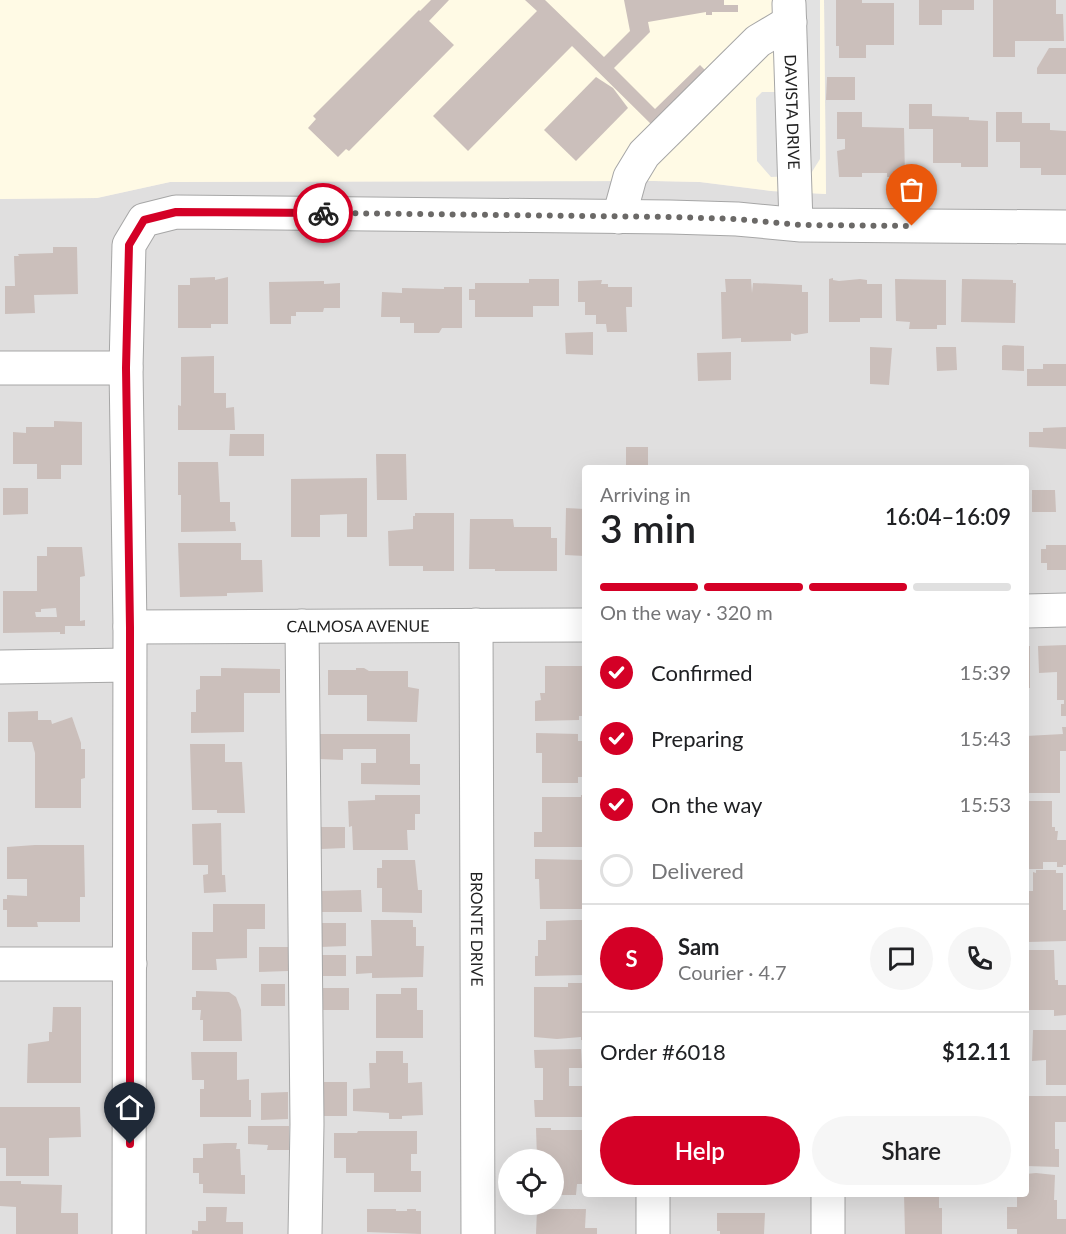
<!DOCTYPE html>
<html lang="en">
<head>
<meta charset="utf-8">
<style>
  body { margin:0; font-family:Lato,sans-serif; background:#f6f6f6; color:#202124; height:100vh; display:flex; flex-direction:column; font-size:22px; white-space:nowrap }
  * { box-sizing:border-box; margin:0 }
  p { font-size:20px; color:#757577 }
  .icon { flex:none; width:33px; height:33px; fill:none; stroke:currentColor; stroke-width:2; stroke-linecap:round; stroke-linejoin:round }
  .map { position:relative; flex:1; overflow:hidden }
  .side { position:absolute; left:582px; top:465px; width:447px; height:732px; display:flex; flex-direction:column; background:#fff; border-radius:6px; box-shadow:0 6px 24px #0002 }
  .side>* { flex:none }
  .buttons { position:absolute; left:498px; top:1149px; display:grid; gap:12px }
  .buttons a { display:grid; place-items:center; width:66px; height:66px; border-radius:50%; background:#fff; box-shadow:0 6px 24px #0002; font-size:30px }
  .pin { position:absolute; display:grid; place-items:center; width:51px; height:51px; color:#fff; margin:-62px -26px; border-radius:50% 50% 50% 0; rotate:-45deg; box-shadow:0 0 6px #0007 }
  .pin .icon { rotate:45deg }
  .courier { position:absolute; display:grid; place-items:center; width:60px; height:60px; margin:-30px; border:4px solid #d40026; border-radius:50%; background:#fff; color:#222; box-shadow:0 2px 8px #0007 }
  .head em { font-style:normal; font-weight:600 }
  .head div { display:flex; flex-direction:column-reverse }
  .head { display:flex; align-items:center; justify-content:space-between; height:102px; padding:0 18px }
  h1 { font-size:39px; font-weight:600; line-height:45px }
  .bar { display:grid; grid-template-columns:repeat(4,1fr); gap:9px 6px; align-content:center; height:72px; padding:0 18px }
  .bar i { height:8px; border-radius:4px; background:#e0e0e0 }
  .bar .on { background:#d40026 }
  .bar p { grid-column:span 4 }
  .line { display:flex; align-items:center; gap:15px; padding:0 18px; border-top:2px solid #e0e0e0 }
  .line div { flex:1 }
  .round { display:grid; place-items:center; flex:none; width:63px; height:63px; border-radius:32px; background:#f6f6f6 }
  ol { padding:0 18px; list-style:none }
  li { display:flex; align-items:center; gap:18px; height:66px }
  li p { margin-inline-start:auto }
  li .icon { padding:6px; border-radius:50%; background:#d40026; color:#fff; stroke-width:4 }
  li:last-child { color:#757577 }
  li i { width:33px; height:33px; border:3px solid #e0e0e0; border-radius:50% }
  .primary-button { display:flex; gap:12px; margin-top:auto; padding:12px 18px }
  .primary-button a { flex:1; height:69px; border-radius:36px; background:#d40026; color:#fff; font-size:24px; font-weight:600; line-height:69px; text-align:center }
  .primary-button a+a { background:#f6f6f6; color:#202124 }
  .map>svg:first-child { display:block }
</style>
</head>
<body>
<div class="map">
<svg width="1066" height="1234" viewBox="0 0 1066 1234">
  <rect width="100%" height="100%" fill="#f2ede8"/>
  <path fill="#e0dfdf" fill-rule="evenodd" d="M824,0H1066V1234H0V199L97,198L170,182L654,181L700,182L771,191L826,194ZM585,468H1026V1194H585ZM508,1160H554V1204H508Z"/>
  <path fill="#fffae5" d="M0,0H824L826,194L771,191L700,182L654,181L170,182L97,198L0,199Z"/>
  <path fill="#e2e2e2" d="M803,0H820V159L810,175L771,177L757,161L756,98L762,92H801Z"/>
  <g fill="#cbbfbb" fill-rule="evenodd">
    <path d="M431,0H449L429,21L454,45L349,151L346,149L338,157L308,128L316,119L313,116L419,10L420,11Z"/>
    <path d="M525,0H545L604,57L630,31L624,0H724V5H738V12H712V15H706V12L648,22L650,32L614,68L655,109L700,65L709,74L655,128L572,46L468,151L433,116L537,11Z"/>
    <path d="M836,0H862V3H894V45H866V58H839V46H836Z"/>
    <path d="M919,0H974V10H942V25H919Z"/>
    <path d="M993,0H1056V14H1063L1064,41H1015V57H993Z"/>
    <path d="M1049,48H1066V74H1037V68Z"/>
    <path d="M596,77L613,88L628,108L576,161L544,130Z"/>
    <path d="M827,77H855V100H826Z"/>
    <path d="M909,104H932V116L969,117V120L988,121V167H961V163H933V129H909Z"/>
    <path d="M837,112H862V127L904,128L905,177H887V173H862V177H839L837,151L845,149V139H837Z"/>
    <path d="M996,112H1022V123H1050V130L1066,131V175H1041V168H1020V142H996Z"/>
    <path d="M53,247H77L78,294L34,295L35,313L5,314V286H15L14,256H19L18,254L53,253Z"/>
    <path d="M215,277V280L228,277V324H211V328H178V285H190V278Z"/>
    <path d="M833,278V280L839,281L860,279L867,280V284H882V318H860V322H829V279Z"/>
    <path d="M529,279H559V306H533V317H475V300H469V289H475V283H529Z"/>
    <path d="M725,279H751L752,293L753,283L802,285V292H808V333L795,335L791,333V341L741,342V338L722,339L721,292H726Z"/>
    <path d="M895,279L946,280V325H937V329H909L910,322L896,321Z"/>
    <path d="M962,279L1013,280V283H1016L1015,323L961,322Z"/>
    <path d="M602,280L601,284H608V287H632V307H626L627,332H607L606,324H596V315H585V302H578V281Z"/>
    <path d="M324,281V284L340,283V308H324L323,312H296V316H291V324H270L269,282Z"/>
    <path d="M444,287H462V328H442L439,333H414V323H400V317H381L382,292L402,293V288L444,289Z"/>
    <path d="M593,332V355L566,354L565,333Z"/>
    <path d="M1004,345L1024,346V371L1002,370V346Z"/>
    <path d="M870,347L892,348L889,385L870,384Z"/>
    <path d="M936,347H956L957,370L937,371Z"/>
    <path d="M731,352V380L698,381L697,353Z"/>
    <path d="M214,356V393H226V408L234,407L235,430H178V405L181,406V357Z"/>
    <path d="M1043,364H1066V386H1027V369H1043Z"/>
    <path d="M54,421L82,422V465H61V479H37V464H13V432L26,433V427H54Z"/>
    <path d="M1066,427V449L1029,447V432H1043V428Z"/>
    <path d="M230,434H264V456H229Z"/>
    <rect x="626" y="447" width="22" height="20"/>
    <path d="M376,454H406L407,500H377Z"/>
    <path d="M178,462H218L220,502H230V522H235L236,531L181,532V495H178Z"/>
    <path d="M367,478V537H347V514L320,515V537H291V479Z"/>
    <path d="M3,488H28V514L3,515Z"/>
    <path d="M1032,490H1055L1056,512H1032Z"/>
    <path d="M566,508L585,509V556L565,555Z"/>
    <path d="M415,513H454V571H423V566H389L388,531L413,529V516H415Z"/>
    <path d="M470,519H513L514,527H551V538H557V571H495V569H469Z"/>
    <path d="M178,543H241V560H262L263,592L227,593V596L180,597Z"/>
    <path d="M1046,545H1066V570H1047V563H1041V549H1046Z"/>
    <path d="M47,547H82L85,576L80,577V621L85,620V626H65V634H60V632L3,633V591H37V556H47ZM56,608L57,617H36L35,612H41V609Z"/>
    <path d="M1066,645V716H1061V704H1064V700H1057V672L1039,673L1038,646Z"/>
    <rect x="1026" y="646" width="4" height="42"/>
    <path d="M545,666H585V716H579V720L535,721V701L541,700L540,693H545Z"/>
    <path d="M221,668L280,669V693H244V732L191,733V712H196V690L200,689V676H221Z"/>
    <path d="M356,668H364L369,671H408V687L419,689L417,722L367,721V695H328V670H356Z"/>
    <path d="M38,711V720H51L52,724L72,717L81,743V749H85V778L81,779V808H35V753L32,742H8V712Z"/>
    <path d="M1062,727H1066V751H1060V793H1026V736L1063,734Z"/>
    <path d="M536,733L578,734V741H585V777H578V783H542V753H536Z"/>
    <path d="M319,734H410V764H420V785L361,784V763H376V749H343V760L319,759Z"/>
    <path d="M190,744H225V762H242L245,813H217V810H192Z"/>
    <path d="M375,795H420V814H415V830H407L408,850H353L352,826L349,827L348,801L375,800Z"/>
    <path d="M581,795H585V847H534V832H542V797H581Z"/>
    <path d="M1026,801H1052V827H1055V831H1058L1057,840H1066V865H1063V867H1057V862H1043V869H1026Z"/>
    <path d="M221,823L222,875H225L226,892L204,893L203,875L208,874V865H193L192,824Z"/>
    <path d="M320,827H345V848L321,849Z"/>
    <path d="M35,845H84L85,897H80V922H37L38,927H7V910H3V899H7V895L27,896V879H7V847Z"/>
    <path d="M535,859L585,860V909H540L539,879H535Z"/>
    <path d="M382,860H415L418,890H422V913L382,912V888H377V868H382Z"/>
    <path d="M1036,870H1056V873H1063V910H1066V941L1028,942V939H1026V895H1029V891H1033V872L1036,873Z"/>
    <path d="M361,890L362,912H321V891Z"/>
    <path d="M213,904H265V929H247V958L216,959L217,970H192V932H213Z"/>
    <path d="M371,920H413V927H416V946H424L423,977L372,978V973L356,974V956H372Z"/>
    <path d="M575,920H585V975L535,976V956H538V940H546V921Z"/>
    <path d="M320,923H346V946L320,947Z"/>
    <path d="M259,947H289L288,971L259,972Z"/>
    <path d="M1026,950H1054L1055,980H1058V985H1066V1015L1054,1016V1010H1026Z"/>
    <rect x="321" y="955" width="25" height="21"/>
    <path d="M568,983H585V1040H581V1037L557,1039L534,1037V987H568Z"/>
    <rect x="261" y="984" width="24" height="22"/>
    <rect x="323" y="988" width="26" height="22"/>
    <path d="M401,988H417V1010H423V1038H376V994H401Z"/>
    <path d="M196,991L229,992L236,997L241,1010L242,1041H203V1020H200L201,1010H192V997H196Z"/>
    <path d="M53,1007H81V1083H27L28,1044L49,1041V1032H52Z"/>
    <path d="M1033,1030H1066V1085H1046V1060L1032,1061Z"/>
    <path d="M581,1049L582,1068H569V1086H585V1117H535L534,1100H543V1068H535L534,1050Z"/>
    <path d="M376,1051H403V1063H408V1083L422,1082L423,1115L402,1116V1119H389V1113L353,1111V1089L370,1088L369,1063H376Z"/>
    <path d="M191,1052H237V1080L249,1079V1100H251V1117H200V1089H204V1080H192Z"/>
    <rect x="321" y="1082" width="26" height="34"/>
    <path d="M288,1092V1119L261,1120V1093Z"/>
    <path d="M1026,1096H1066V1122H1055V1149H1059V1167L1026,1166Z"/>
    <path d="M0,1107H80L81,1137L49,1138V1176H6V1148H0Z"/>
    <path d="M248,1126H289V1150H267L268,1145L248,1144Z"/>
    <path d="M536,1128H551V1130H585V1180H582V1184H577L576,1195H559V1198H554V1160L537,1158Z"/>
    <path d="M358,1131H417V1154H411V1171H421V1192H374V1173H346V1158H334V1133H357Z"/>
    <path d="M225,1143H237L236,1149H240L241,1175H245V1194L203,1193V1184H199V1173H193V1158H203V1144Z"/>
    <path d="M1036,1173L1055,1175L1054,1200H1057V1219H1066V1234H1017V1229H1007V1207H1017V1194H1026V1174Z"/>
    <path d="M0,1181H21V1184L62,1185L61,1213H78V1234H16V1207L0,1206Z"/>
    <path d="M904,1194H939V1208H942V1234H905Z"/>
    <path d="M206,1207H227L226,1222H243V1234H192V1230L198,1231V1221H206Z"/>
    <path d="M367,1209H396V1211H407V1209H416V1211H421V1234L367,1232Z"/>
    <path d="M537,1209H586L585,1228H597V1234H536Z"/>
    <path d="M717,1213H765L764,1234H720V1231H717Z"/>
  </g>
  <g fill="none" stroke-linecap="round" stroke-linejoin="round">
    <defs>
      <g id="minor">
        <path id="s1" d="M789,4L796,224"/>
        <path d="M619,217L630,177L644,154L758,41L790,22"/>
        <path d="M0,368H126"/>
        <path d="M1026,611L1066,610"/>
        <path id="s2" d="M476,625L478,1234"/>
        <path d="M302,626L307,1124L305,1234"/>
        <path id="s3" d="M130,627L585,625"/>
        <path d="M0,667L129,665"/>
        <path d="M0,964H130"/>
        <path d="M828,1194V1234"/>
        <path d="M129,1234L130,627L126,368L129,245L144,220L176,212L670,217L737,219L801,225L1066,227"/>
        <path d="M653,1234V1194"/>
      </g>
    </defs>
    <use href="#minor" stroke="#a6a6a6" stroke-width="35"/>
    <use href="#minor" stroke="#fff" stroke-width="33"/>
  </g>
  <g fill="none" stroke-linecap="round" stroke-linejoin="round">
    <path stroke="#6b6967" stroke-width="6" stroke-dasharray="0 10.8" d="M323,213L670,217L737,219L801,225L912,226"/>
    <path stroke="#d40026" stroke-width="8" d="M130,1144V627L126,368L129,245L144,220L176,212L323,213"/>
  </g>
  <g text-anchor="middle" stroke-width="4.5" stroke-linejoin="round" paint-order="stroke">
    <g font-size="16" fill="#222" stroke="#fff">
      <text dy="6" stroke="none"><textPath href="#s1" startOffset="108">DAVISTA DRIVE</textPath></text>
      <text dy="6" stroke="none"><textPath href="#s3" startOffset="228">CALMOSA AVENUE</textPath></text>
      <text dy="6" stroke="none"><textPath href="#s2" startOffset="304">BRONTE DRIVE</textPath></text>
    </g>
  </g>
</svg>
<div class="buttons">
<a><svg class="icon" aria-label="locate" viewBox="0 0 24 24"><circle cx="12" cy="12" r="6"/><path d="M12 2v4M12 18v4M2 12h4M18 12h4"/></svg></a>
</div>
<div class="pin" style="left:912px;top:226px;background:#ea580c"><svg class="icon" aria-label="bag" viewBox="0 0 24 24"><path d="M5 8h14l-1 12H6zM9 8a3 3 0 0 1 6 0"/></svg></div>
<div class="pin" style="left:130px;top:1144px;background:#1f2937"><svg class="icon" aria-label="home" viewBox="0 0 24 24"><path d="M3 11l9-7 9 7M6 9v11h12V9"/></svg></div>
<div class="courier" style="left:323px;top:213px"><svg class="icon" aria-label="bike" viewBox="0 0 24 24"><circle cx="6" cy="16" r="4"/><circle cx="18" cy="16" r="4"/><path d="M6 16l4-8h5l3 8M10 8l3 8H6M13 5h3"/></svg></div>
<section class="side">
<div class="head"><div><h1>3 min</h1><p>Arriving in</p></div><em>16:04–16:09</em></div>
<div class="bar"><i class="on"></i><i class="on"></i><i class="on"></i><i></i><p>On the way · 320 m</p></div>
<ol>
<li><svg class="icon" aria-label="check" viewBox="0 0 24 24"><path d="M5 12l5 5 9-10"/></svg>Confirmed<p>15:39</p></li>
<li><svg class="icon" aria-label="check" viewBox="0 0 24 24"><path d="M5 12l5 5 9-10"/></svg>Preparing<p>15:43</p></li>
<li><svg class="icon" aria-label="check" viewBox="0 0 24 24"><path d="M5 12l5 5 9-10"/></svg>On the way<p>15:53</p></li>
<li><i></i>Delivered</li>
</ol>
<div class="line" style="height:108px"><b class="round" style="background:#d40026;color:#fff">S</b><div><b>Sam</b><p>Courier · 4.7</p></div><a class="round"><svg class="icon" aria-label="chat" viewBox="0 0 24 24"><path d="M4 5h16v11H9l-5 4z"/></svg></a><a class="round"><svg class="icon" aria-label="phone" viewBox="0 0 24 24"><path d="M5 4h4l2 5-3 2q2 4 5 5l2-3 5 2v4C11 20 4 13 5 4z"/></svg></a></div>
<div class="line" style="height:78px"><div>Order #6018</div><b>$12.11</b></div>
<div class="primary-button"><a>Help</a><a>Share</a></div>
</section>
</div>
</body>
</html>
